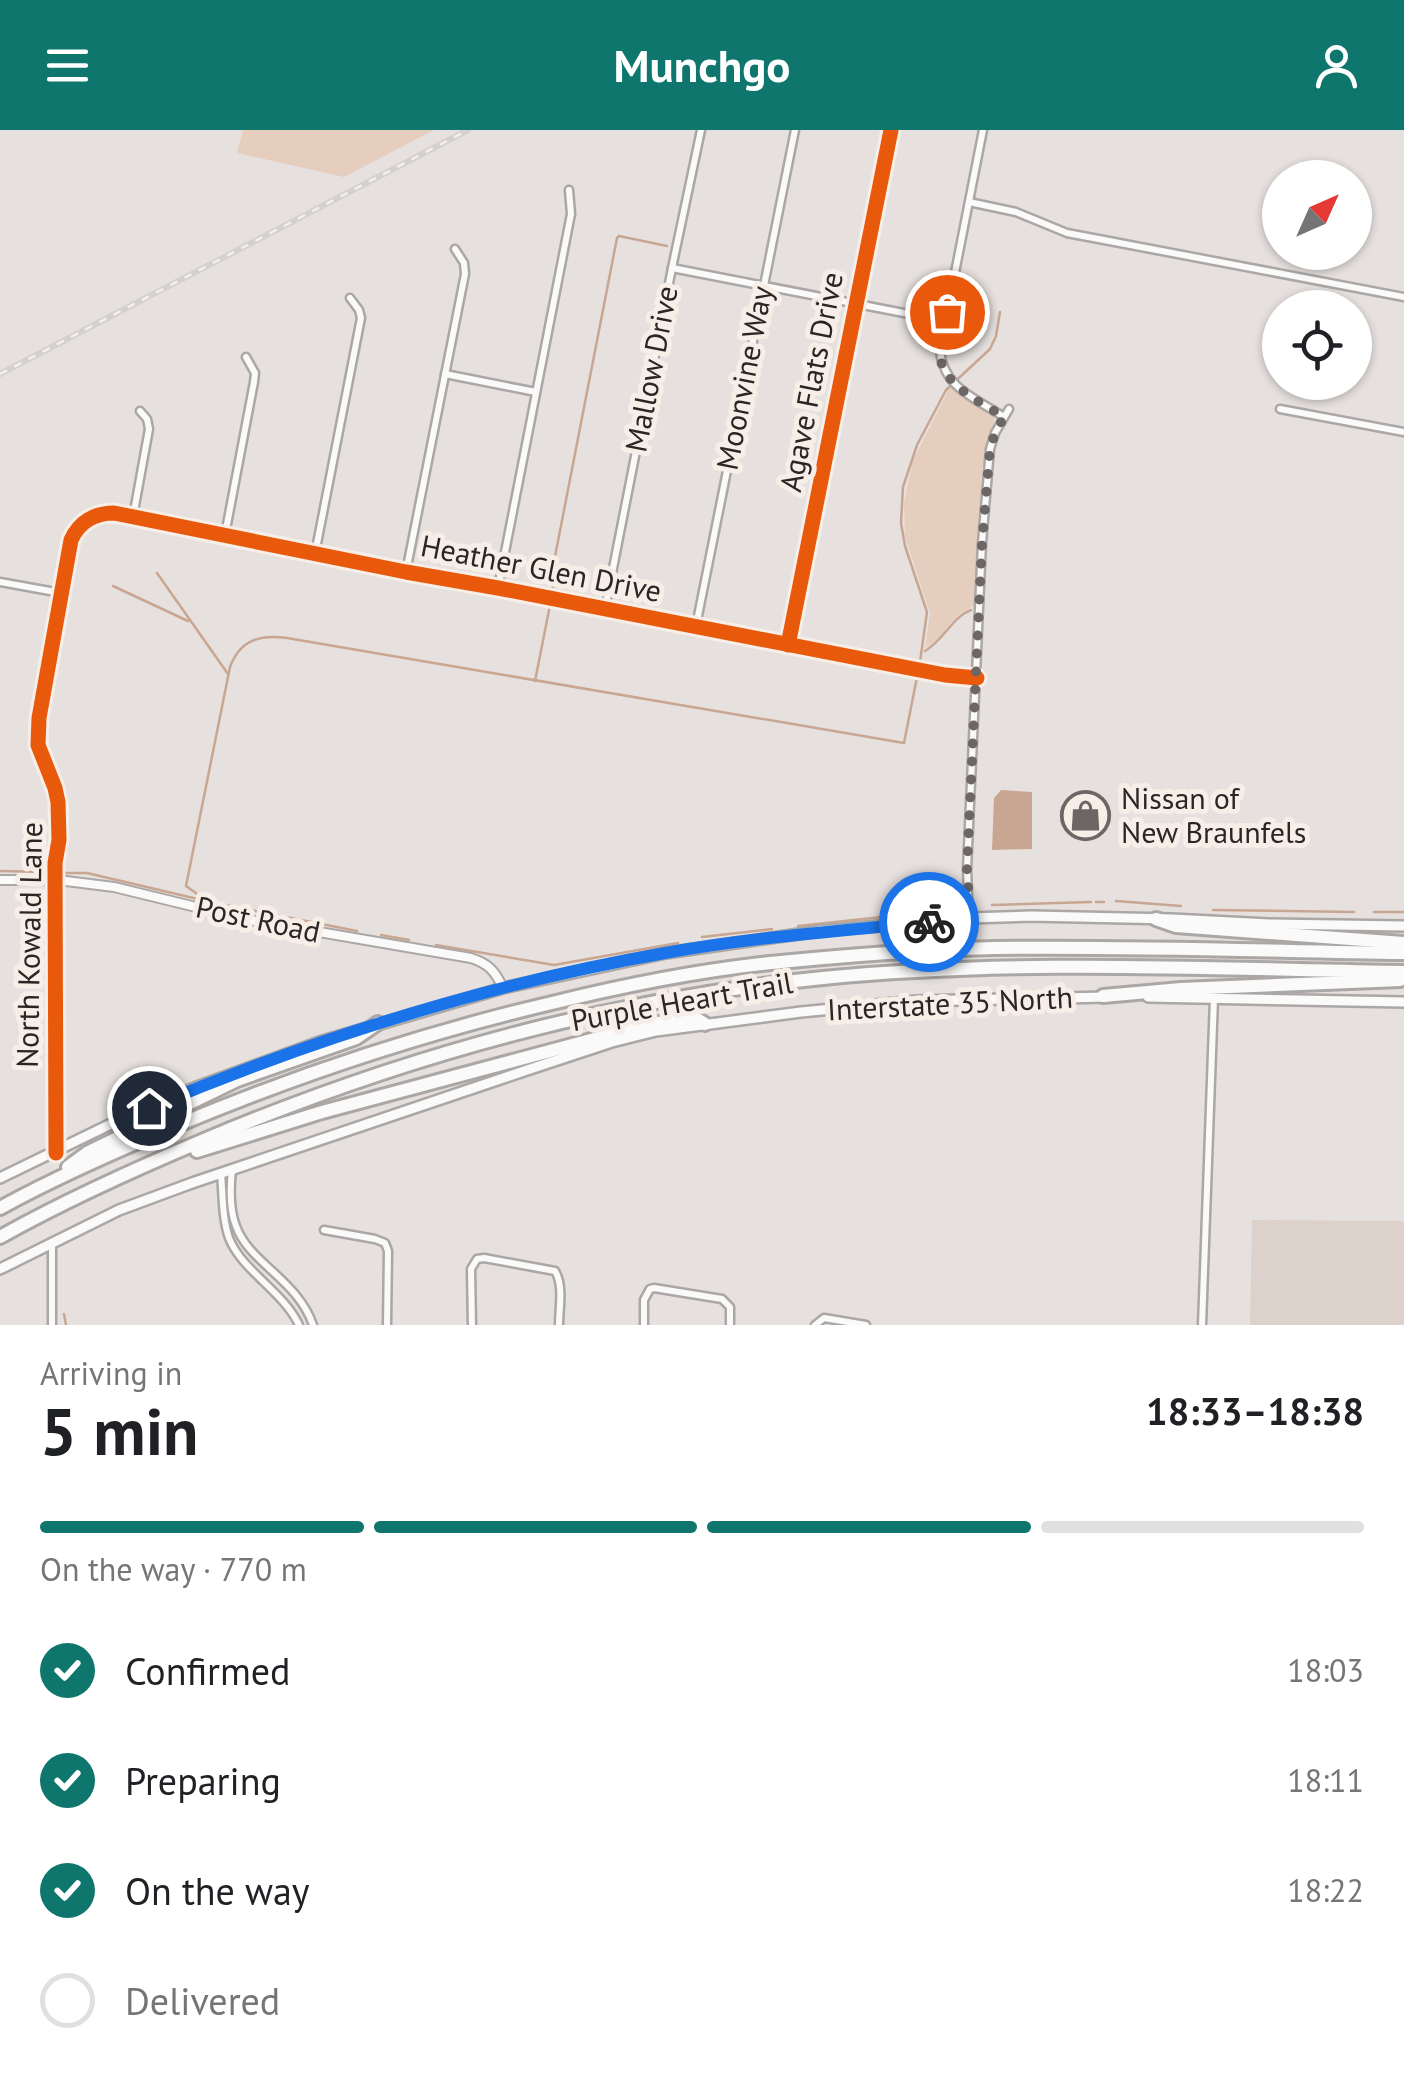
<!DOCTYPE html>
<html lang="en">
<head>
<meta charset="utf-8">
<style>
  body { margin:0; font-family:"PT Sans",sans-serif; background:#f6f6f6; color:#202124; height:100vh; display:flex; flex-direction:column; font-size:38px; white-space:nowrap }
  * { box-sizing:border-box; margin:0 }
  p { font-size:32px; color:#757577 }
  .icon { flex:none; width:55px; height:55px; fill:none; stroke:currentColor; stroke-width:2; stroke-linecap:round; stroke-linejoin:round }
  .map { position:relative; height:1195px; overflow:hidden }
  .side { display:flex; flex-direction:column; background:#fff; flex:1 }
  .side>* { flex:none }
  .needle { width:65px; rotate:45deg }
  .controls { position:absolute; left:1262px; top:30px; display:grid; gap:20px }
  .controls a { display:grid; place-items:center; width:110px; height:110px; border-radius:50%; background:#fff; box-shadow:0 2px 8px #0004; font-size:50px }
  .pin { position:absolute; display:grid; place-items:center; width:85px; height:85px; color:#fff; margin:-42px; border:5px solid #fff; border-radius:50%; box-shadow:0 2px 10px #0007 }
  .courier { position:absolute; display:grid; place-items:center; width:100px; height:100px; margin:-50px; border:8px solid #1a73e8; border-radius:50%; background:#fff; color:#222; box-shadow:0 2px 12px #0007 }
  .headline em { font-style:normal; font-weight:700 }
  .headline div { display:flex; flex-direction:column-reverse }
  .headline { display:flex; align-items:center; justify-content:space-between; height:170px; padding:0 40px }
  h1 { font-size:65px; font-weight:700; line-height:75px }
  .bar { display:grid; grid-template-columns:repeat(4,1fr); gap:15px 10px; align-content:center; height:120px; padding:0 40px }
  .bar i { height:12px; border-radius:8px; background:#e0e0e0 }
  .bar .active { background:#0f766e }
  .bar p { grid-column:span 4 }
  ol { padding:0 40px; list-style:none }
  li { display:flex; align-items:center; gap:30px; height:110px }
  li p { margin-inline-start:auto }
  li .icon { padding:10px; border-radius:50%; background:#0f766e; color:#fff; stroke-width:4 }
  li:last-child { color:#757577 }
  li i { width:55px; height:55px; border:5px solid #e0e0e0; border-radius:50% }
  header { display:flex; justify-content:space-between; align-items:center; height:130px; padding:0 40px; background:#0f766e; color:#fff; font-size:45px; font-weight:700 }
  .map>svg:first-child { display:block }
</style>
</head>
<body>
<header><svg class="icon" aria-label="menu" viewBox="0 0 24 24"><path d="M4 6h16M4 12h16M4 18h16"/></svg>Munchgo<svg class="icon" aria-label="person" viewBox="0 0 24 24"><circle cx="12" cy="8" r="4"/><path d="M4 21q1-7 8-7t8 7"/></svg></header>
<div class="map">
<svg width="1404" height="1195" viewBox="0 0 1404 1195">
  <rect width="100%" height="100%" fill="#e6e1de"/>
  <path fill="#ddd2cb" d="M1252,1090L1404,1091V1195H1250Z"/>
  <g fill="#e6cebf">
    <path d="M243,0H434L344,47L237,23Z"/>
    <path d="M950,257L995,288L982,338L976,475C949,485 948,505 925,518L930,483L905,407L904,373L913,330Z"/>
  </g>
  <path fill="#c9a691" d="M1001,660L1032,662V719L992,720L994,668Z"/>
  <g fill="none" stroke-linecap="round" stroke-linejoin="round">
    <g stroke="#c9a691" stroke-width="2.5">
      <path d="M157,443L228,544"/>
      <path d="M113,456L188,491"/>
      <path d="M925,521C944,510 952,487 971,480"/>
      <path d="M920,532L927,482L905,416L901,393L903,357L917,315L946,260L990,219L996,206L1000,182"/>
      <path d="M535,551L553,460L551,447L617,108L619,106L667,116"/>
      <path d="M0,741L46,742"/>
      <path d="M62,743H87L202,770"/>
      <path d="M207,771L186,756L230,537C240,510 260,504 287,508L904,613L917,547"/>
      <path d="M1116,771L1181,776"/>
      <path d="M210,772L357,801"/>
      <path d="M1096,772H1104"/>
      <path d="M992,775L1091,772"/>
      <path d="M1213,780L1354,782"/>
      <path d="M1374,782H1404"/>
      <path d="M910,785L957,781"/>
      <path d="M798,796L891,786"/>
      <path d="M381,805L409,810"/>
      <path d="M702,807L772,799"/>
      <path d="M436,815L554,835L678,813"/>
      <path d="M64,1184L66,1195"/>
    </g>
    <defs>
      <g id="minor">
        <path d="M983,0L940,219C942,257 975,268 1004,287"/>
        <path d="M969,72L1016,82L1067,103L1404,167"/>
        <path d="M672,138L945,191"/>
        <path d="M445,244L536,262"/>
        <path d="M1280,279L1404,302"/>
        <path d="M133,387L149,299L147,289L140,281"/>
        <path d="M225,405L254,252L255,243L246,227"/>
        <path d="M315,424L361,188L359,180L350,168"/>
        <path d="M406,442L465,144L464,133L455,119"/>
        <path d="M0,452L61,463"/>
        <path d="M498,458L571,84L569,60"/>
        <path d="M605,479L672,138L701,0"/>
        <path d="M696,496L795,0"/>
        <path d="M788,515L891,0"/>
        <path d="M969,788L967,739L982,413L990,319L995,303L1009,279"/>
        <path d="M56,1021L55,733L59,710L58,672L55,658L38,615L39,588L71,410C79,392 94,383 114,383L406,442L498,458L945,545L977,548"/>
        <path d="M232,1040C230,1058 229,1078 236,1096C249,1133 297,1149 313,1195"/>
        <path d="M221,1044C223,1065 222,1088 229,1108C242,1141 283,1161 299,1195"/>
        <path d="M324,1100L375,1109L385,1113L388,1121L387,1195"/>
        <path d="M52,1195V1113"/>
        <path d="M472,1195L471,1139L477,1129L484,1128L555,1141C564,1156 559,1178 559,1195"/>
        <path d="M644,1195V1170L650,1159L654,1158L722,1169L730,1177V1195"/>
        <path d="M815,1195L824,1188L866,1195"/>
        <path d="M1202,1195L1214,868"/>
      </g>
      <path id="tertiary" d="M0,750H58L114,757L249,790L471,828C489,834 495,841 503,858"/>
      <g id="secondary">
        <path d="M1148,867L1404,872"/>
        <path d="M0,1048L115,992L199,956L319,912L503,858L666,823L820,801L969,788L1031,786L1172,789L1269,794L1404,796"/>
        <path d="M0,1139L119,1080L192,1053L533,938L612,912L656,901L801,882L916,871L1107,867"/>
      </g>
      <g id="motorway">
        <path d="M1156,789L1176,796L1404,813"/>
        <path d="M1103,866L1181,859L1400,850"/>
        <path d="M197,1021L322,982L647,895L694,887L705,894"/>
        <path d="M68,1037L87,1023L237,950L356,908L378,893"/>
        <path d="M0,1078C58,1046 118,1020 178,995C300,944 424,903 552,873C621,856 691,842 761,834C838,826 917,820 995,818C1131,816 1268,821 1404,823"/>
        <path d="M0,1107C66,1070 135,1039 204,1010C401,927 610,869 823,848C1016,829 1210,839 1404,842"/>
      </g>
    </defs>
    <use href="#minor" stroke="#aba7a5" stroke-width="11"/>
    <use href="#tertiary" stroke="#aba7a5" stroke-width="12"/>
    <use href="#secondary" stroke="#aba7a5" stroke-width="14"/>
    <use href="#motorway" stroke="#aba7a5" stroke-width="18"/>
    <use href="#minor" stroke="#fbfafa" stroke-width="6"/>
    <use href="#tertiary" stroke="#fbfafa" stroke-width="8"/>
    <use href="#secondary" stroke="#fbfafa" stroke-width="9"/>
    <use href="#motorway" stroke="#fbfafa" stroke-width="12"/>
    <defs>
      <path id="rail" d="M0,244L468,0"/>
    </defs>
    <use href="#rail" stroke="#d2d1d0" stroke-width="6"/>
    <use href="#rail" stroke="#f7eee8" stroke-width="2.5" stroke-dasharray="8" stroke-linecap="butt"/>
    <defs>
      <g id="cycleway">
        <path d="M788,515L891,0"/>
        <path d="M56,1023L55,733L59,710L58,672L55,658L38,615L39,588L71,410C79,392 94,383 114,383L406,442L498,458L945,545L977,548"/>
      </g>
    </defs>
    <use href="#cycleway" stroke="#f7eee8" stroke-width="21"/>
    <use href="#cycleway" stroke="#e8590c" stroke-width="15"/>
  </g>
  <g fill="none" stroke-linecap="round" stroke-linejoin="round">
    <path stroke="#6c6765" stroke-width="10" stroke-dasharray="0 18" d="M929,792L970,788L967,739L982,413L990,319L995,303L1004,287C980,271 940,255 940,222C940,209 945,195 947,182"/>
    <path stroke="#1a73e8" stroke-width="12" d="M149,978C315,908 488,854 665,823C753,807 841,801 929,792"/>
  </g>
  <defs>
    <symbol id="shop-ring" viewBox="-11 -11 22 22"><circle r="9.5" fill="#f7eee8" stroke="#6c6765" stroke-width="1.5"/><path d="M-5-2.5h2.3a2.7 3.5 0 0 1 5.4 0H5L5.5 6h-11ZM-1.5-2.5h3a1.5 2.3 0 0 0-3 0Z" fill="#6c6765"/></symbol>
  </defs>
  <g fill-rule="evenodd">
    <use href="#shop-ring" x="1058" y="658" width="55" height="55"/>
  </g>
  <g text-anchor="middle" stroke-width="10" stroke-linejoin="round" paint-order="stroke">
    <g font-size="30" fill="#2a2624" stroke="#f7eee8">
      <text transform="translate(652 239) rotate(-79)" y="10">Mallow Drive</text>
      <text transform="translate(745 248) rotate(-79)" y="10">Moonvine Way</text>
      <text transform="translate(812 252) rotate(-79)" y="10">Agave Flats Drive</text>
      <text transform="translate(541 439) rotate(11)" y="10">Heather Glen Drive</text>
      <text transform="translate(258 790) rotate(12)" y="10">Post Road</text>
      <text transform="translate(30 815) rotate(-89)" y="10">North Kowald Lane</text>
      <text transform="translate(682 872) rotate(-10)" y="10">Purple Heart Trail</text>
      <text transform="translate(950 874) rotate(-3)" y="10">Interstate 35 North</text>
    </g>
    <g font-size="30" fill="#2a2624" stroke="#f7eee8" text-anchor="start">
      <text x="1121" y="679">Nissan of<tspan x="1121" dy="34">New Braunfels</tspan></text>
    </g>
  </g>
</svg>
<div class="controls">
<a><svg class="needle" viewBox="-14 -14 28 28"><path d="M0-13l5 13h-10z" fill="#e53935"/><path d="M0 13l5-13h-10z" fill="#757577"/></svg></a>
<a><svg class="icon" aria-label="locate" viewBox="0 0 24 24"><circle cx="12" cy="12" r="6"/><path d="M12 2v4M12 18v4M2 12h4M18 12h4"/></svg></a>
</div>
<div class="pin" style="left:947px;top:182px;background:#ea580c"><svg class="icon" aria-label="bag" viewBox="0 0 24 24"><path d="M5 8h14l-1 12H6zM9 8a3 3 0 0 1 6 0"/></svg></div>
<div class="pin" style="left:149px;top:978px;background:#1f2937"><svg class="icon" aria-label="home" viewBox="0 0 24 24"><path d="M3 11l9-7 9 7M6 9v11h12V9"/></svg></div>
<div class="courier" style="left:929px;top:792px"><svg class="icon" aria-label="bike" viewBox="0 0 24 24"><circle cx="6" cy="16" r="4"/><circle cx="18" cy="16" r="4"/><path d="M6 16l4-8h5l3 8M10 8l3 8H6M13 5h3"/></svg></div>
</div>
<section class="side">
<div class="headline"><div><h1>5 min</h1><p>Arriving in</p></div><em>18:33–18:38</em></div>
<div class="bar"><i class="active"></i><i class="active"></i><i class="active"></i><i></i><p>On the way · 770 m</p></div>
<ol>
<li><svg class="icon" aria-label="check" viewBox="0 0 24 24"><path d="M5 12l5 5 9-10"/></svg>Confirmed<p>18:03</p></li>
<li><svg class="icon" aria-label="check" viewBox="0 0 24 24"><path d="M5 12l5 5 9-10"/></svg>Preparing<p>18:11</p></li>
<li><svg class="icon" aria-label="check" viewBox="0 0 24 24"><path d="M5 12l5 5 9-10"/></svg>On the way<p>18:22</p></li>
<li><i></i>Delivered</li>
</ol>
</section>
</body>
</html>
